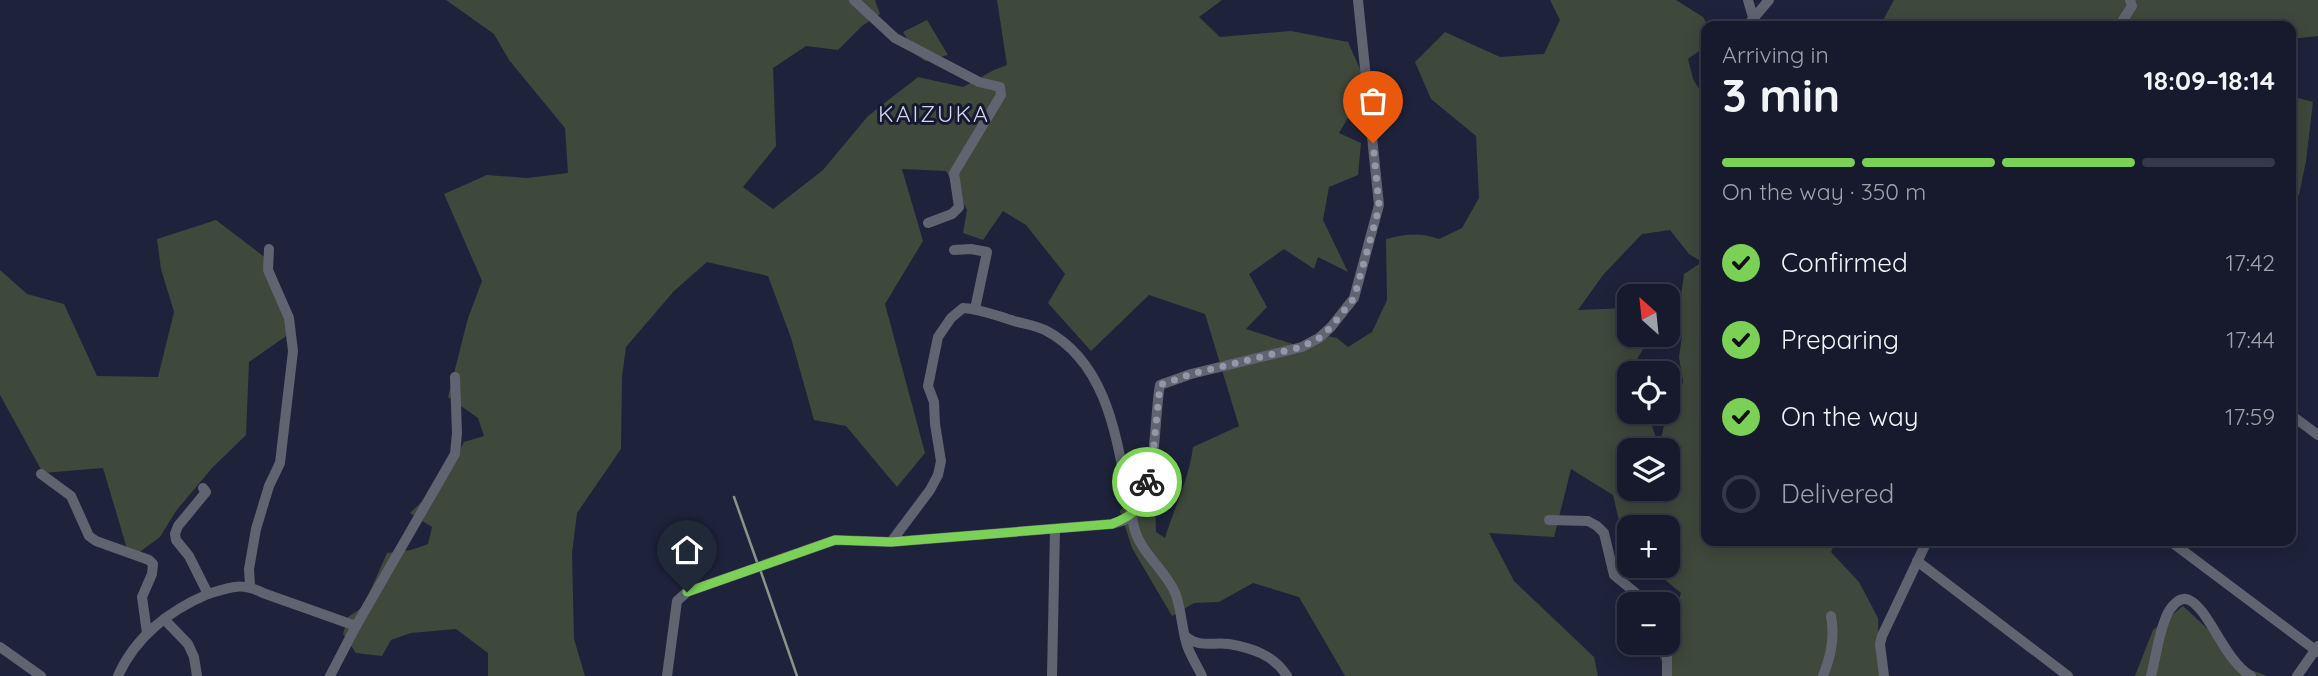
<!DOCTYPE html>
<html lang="en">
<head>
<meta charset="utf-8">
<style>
  body { margin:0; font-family:Quicksand,sans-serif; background:#232738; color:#f1f3f6; height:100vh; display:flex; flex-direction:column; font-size:26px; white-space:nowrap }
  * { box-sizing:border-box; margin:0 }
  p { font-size:23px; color:#9ea1a9 }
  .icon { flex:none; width:38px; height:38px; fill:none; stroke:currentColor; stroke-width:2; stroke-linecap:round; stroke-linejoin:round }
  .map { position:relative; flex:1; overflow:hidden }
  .panel { position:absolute; left:1701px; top:21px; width:595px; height:525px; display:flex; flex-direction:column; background:#161a2c; border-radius:14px; box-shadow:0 4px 18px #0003,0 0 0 2px #353848 }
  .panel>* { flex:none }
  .needle { width:46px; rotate:333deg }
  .fabs { position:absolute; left:1617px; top:284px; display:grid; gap:14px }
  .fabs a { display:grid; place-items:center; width:63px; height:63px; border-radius:14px; background:#161a2c; box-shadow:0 4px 18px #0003,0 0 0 2px #353848; font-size:35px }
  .pin { position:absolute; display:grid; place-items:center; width:60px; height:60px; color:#fff; margin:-72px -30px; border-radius:50% 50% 50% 0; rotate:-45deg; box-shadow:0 0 7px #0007 }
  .pin .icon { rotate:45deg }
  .courier { position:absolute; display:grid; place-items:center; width:70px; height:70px; margin:-35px; border:5px solid #7ad156; border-radius:50%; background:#fff; color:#222; box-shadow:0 2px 9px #0007 }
  .head em { font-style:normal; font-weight:700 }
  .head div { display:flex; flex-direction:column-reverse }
  .head { display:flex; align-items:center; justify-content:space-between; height:119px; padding:0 21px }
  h1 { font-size:46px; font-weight:700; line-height:52px }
  .bar { display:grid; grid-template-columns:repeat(4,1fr); gap:10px 7px; align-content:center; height:84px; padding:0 21px }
  .bar i { height:9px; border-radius:5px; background:#353848 }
  .bar .current { background:#7ad156 }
  .bar p { grid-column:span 4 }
  ol { padding:0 21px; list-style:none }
  li { display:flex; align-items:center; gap:21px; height:77px }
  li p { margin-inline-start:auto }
  li .icon { padding:7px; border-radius:50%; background:#7ad156; color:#111; stroke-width:4 }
  li:last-child { color:#9ea1a9 }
  li i { width:38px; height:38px; border:4px solid #353848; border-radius:50% }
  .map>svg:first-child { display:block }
</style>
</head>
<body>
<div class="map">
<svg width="2318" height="676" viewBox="0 0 2318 676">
  <rect width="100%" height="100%" fill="#1e233b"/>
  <g fill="#3e483b" fill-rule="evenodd">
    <path d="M446,0H875L880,14L862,26L838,50L806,46L773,68L776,146L743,187L773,209L823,170L868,116L918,77L963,87L994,70L1007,65L997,0H1222L1199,17L1220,37L1291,31L1348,42L1367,85L1339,133L1361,143L1358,175L1329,187L1323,220L1348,272L1318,257L1314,269L1284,249L1249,274L1267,307L1246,329L1296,345L1316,334L1337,338L1348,347L1372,332L1387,300L1386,239C1405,234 1420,232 1439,239L1462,228L1479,198L1476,136L1431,99L1415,62L1445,32L1500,57L1544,54L1560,20L1550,0H1676L1703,17L1708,26H1706V46L1688,59L1693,79L1706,100V541H1836L1831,552L1859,582L1878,618L1880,676H1668L1653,642H1668V619L1673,618L1681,593L1647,565H1668V527H1629V556L1627,555L1613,495L1571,469L1554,537L1489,533L1514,581L1594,657L1598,676H1345L1299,597L1253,583L1219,602L1194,603L1172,616L1132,548L1120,511L1137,490L1155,492L1156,532L1165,538C1174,508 1189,479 1193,447L1239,426L1205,314L1149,295L1091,351L1048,303L1065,274L1026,225L1003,211L983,240L963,233L967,210L946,171L902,169L923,241L885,304L925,453L897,487L846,426L814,420L791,338L768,276L707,262L674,291L626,347L622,377L621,449L577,513L572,553L574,639L585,676H488V653L456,629L411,633L391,640L382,656L356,653L343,634L348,617L363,607L387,553L411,550L428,544L432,527L410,513L444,480L464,442L484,436L478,418L448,397L468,318L482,281L444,194L487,175L527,178L568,173L565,128L509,60L494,34ZM1670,230L1689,254L1702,262L1684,274L1679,311L1682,336L1679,357L1683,382L1665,421L1659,447L1647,411H1629V373H1635L1633,366L1652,334H1629V308L1578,310L1603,275L1642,234ZM1629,450H1668V488H1629Z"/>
    <path d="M1894,0H2318V36L2291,39V26H1886L1882,22Z"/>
    <path d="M927,20L948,55L925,61L916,54L903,32Z"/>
    <path d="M2291,96L2313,102L2306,161L2299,195L2291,197Z"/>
    <path d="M216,220L267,259L289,334L249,362L246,435L212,468L176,511L160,537L130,559L103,468L43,473L0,395V270L27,294L64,304L97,376L158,377L174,312L161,269L157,239Z"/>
    <path d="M2183,606L2214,635L2233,663L2267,676H2135L2153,630Z"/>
  </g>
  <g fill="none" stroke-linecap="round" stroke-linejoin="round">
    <g stroke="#88958a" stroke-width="2.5">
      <path d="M734,497L757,562"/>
      <path d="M761,572L797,676"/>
    </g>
    <g stroke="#606370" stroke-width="10">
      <path d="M854,0L895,38L979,82L1000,87L1001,95L954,173L959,207L952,214L928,223"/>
      <path d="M1748,0L1755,24"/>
      <path d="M1747,26L1769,0"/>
      <path d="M2119,26L2132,6L2130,0"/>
      <path d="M954,250L971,249L987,252L975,309"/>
      <path d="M2291,415L2318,435"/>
      <path d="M41,474L71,496L89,536L96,541L149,560L153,564L152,574L142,597L147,633"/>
      <path d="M203,488L206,492L178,526L175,534L176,540L189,556L208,594C230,587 242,582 263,593L356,626"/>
      <path d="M1549,520L1588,521L1597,526L1604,533L1614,575L1649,604"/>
      <path d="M2170,541L2318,652"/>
      <path d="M891,542L930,490L938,475L941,461L935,424L934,402L928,386L938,337L951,318L963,308C981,309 997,316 1014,321C1025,324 1034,325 1045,330C1116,367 1118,459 1134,527C1140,553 1167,571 1176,595C1181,610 1182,627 1186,642C1189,654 1197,665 1202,676"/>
      <path d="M1917,561L2068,676"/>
      <path d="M250,586L249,569L256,529L269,486L280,463L293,351L289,318L268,270L269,249"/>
      <path d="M164,619L188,644L194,657L197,676"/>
      <path d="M1185,636C1198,648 1213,642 1229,644C1252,648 1274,655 1287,676"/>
      <path d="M0,647L41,676"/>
      <path d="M118,676C135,637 170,610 208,594"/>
      <path d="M330,676L356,626L455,454L457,433L455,377"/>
      <path d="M667,676L677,601L687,592L835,540L891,542L1112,524C1118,522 1127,520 1132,516C1157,498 1154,414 1160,385L1191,374L1302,347L1319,338L1331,327L1354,298L1379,205L1358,0"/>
      <path d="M1052,676L1055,529"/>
      <path d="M1667,676V642"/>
      <path d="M1823,676C1831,655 1835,638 1831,616"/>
      <path d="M1884,676L1880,644L1882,636L1927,541"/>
      <path d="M2151,676C2156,657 2158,636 2166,617C2169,609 2179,595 2189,600C2209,609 2224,660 2251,676"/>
      <path d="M2297,676L2318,646"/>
    </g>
  </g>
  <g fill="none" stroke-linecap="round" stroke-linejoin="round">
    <path stroke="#9297aa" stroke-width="7" stroke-dasharray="0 12.6" d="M1147,482L1152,464L1160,385L1191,374L1302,347L1319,338L1331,327L1354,298L1376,219L1379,205L1373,143"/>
    <path stroke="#7ad156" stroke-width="9" d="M687,592L835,540L891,542L1112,524C1138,513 1140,509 1147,482"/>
  </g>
  <g text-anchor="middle" stroke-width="6" stroke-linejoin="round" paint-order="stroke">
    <g font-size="23" letter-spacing="2" fill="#d1d5e6" stroke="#151931">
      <text x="934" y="122">KAIZUKA</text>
    </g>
  </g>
</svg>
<div class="fabs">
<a><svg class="needle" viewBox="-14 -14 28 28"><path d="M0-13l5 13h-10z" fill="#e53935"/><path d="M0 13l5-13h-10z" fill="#9ea1a9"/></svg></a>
<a><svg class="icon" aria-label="locate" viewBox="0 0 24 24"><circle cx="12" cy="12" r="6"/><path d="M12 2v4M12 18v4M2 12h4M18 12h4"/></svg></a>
<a><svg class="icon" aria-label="layers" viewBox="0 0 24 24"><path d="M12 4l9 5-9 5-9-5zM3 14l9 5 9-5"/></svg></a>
<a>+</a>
<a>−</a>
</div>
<div class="pin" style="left:1373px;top:143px;background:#ea580c"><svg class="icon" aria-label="bag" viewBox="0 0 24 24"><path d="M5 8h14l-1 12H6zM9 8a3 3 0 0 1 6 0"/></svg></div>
<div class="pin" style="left:687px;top:592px;background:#1f2937"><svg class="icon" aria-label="home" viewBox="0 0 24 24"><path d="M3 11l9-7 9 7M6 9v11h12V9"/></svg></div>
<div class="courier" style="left:1147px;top:482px"><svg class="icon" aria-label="bike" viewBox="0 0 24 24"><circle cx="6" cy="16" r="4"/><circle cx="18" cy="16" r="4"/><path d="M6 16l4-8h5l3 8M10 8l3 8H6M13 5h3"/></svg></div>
<section class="panel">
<div class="head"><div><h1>3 min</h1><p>Arriving in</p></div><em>18:09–18:14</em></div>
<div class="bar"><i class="current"></i><i class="current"></i><i class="current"></i><i></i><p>On the way · 350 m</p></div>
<ol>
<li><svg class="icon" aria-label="check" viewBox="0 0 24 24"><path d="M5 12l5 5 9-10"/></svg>Confirmed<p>17:42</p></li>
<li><svg class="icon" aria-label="check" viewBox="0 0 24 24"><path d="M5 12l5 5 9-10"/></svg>Preparing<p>17:44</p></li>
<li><svg class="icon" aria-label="check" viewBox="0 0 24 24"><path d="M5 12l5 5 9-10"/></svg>On the way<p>17:59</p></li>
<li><i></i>Delivered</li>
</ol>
</section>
</div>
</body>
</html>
